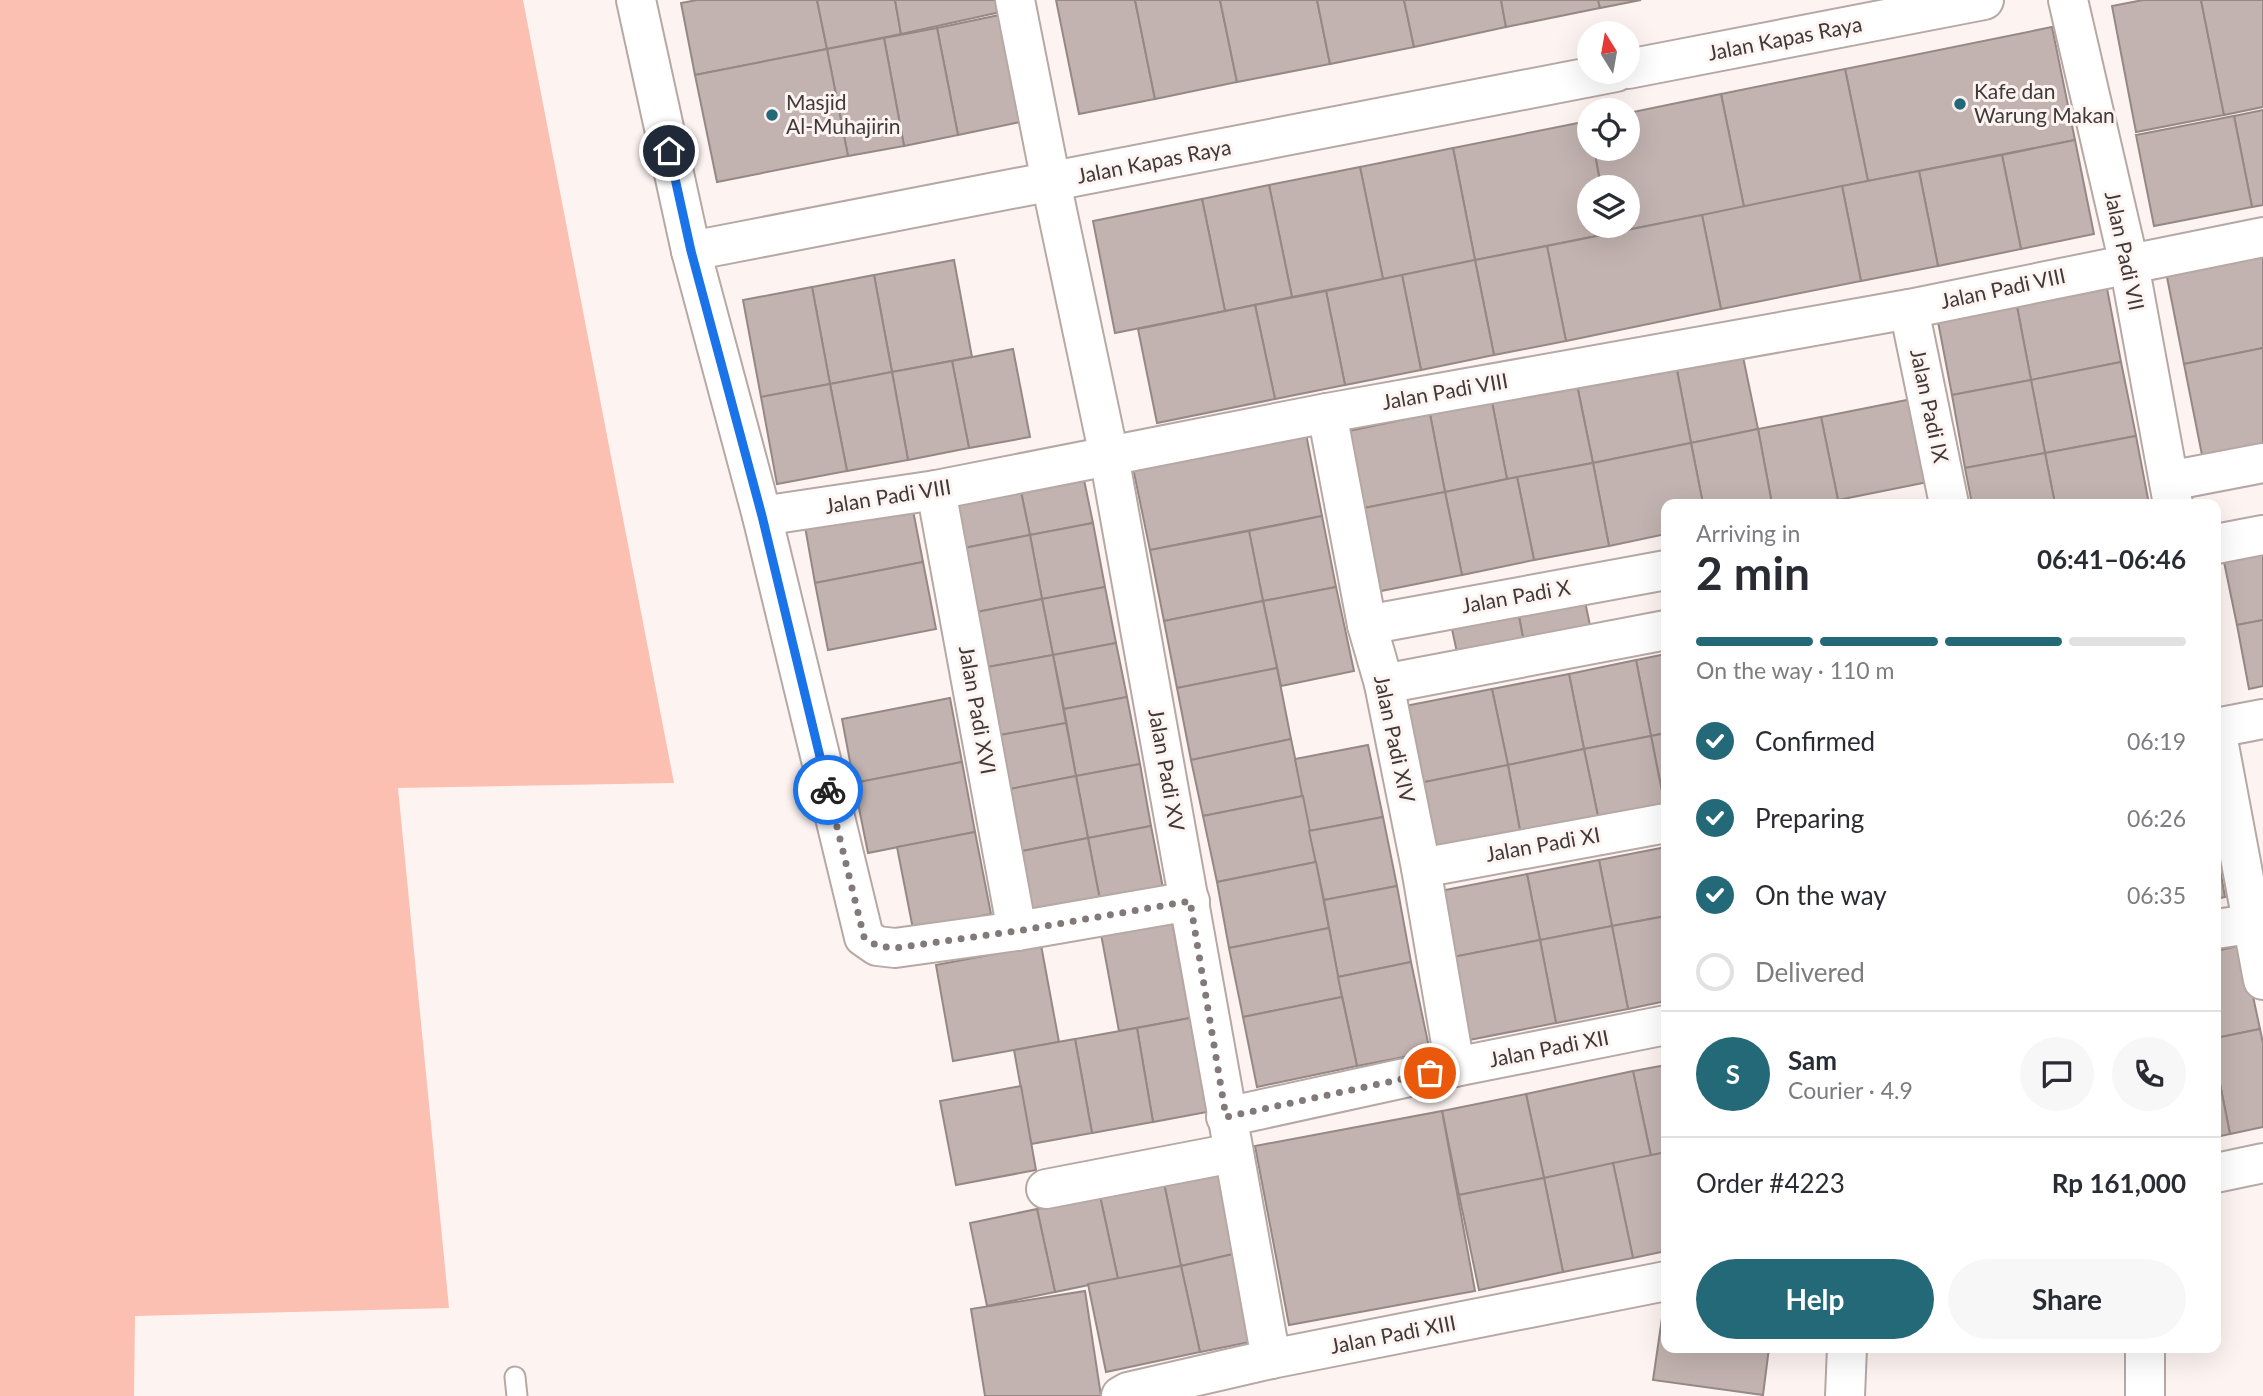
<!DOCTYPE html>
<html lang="en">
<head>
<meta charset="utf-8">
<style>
  body { margin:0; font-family:Lato,sans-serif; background:#f7f7f7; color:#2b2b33; height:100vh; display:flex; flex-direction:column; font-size:26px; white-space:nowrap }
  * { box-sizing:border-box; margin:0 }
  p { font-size:23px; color:#7c7c81 }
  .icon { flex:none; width:38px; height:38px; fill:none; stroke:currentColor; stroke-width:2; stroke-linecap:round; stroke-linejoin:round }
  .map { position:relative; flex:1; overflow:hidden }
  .drawer { position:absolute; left:1661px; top:499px; width:560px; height:854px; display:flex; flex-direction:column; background:#fff; border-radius:14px; box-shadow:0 7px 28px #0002 }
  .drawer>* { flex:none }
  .needle { width:46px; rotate:349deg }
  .buttons { position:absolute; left:1577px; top:21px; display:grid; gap:14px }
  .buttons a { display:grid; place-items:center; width:63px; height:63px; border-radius:50%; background:#fff; box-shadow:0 7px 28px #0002; font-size:35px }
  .pin { position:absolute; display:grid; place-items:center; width:60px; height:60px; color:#fff; margin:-30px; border:4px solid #fff; border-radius:50%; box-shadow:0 2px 7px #0007 }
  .courier { position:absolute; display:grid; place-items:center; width:70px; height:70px; margin:-35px; border:5px solid #1a73e8; border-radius:50%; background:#fff; color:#222; box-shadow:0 2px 9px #0007 }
  .overview em { font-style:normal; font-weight:700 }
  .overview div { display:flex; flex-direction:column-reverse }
  .overview { display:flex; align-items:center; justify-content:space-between; height:119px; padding:0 35px }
  h1 { font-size:46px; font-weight:700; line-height:52px }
  .bar { display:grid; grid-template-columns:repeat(4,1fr); gap:10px 7px; align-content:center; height:84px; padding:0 35px }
  .bar i { height:9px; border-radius:5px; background:#e1e1e2 }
  .bar .on { background:#236978 }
  .bar p { grid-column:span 4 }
  .line { display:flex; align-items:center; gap:18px; padding:0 35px; border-top:2px solid #e1e1e2 }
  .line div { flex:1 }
  .round { display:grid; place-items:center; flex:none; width:74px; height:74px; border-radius:37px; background:#f7f7f7 }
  ol { padding:0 35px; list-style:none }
  li { display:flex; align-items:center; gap:21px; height:77px }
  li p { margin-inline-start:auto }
  li .icon { padding:7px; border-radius:50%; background:#236978; color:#fff; stroke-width:4 }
  li:last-child { color:#7c7c81 }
  li i { width:38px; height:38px; border:4px solid #e1e1e2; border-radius:50% }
  .cta { display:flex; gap:14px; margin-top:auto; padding:14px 35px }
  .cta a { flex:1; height:80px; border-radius:42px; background:#236978; color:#fff; font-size:28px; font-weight:700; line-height:80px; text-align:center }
  .cta a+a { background:#f7f7f7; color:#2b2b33 }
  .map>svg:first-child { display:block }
</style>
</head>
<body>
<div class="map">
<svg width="2263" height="1396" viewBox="0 0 2263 1396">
  <rect width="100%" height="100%" fill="#fdf4f2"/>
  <path fill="#fbc0b1" d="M0,0H523L674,783L398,788L449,1308L135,1316L134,1396H0Z"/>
  <g fill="#c2b3b0" stroke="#968885" stroke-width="2">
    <path d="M697,0H817L827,49L695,75L681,3Z"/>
    <path d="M817,0H895L901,34L827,49Z"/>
    <path d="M895,0H1002L1005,11L901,34Z"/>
    <path d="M1056,0H1135L1155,99L1079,114Z"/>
    <path d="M1135,0H1220L1237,82L1155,99Z"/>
    <path d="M1220,0H1317L1330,64L1237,82Z"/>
    <path d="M1317,0H1404L1414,47L1330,64Z"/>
    <path d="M1404,0H1501L1506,27L1414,47Z"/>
    <path d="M1501,0H1598L1600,8L1506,27Z"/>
    <path d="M1598,0H1641L1600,8Z"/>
    <path d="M2143,0H2201L2224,115L2136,132L2112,6Z"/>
    <path d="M2201,0H2263V107L2224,115Z"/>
    <path d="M1004,14L1025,121L958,135L937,28Z"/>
    <path d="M2052,27L2075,140L1868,181L1845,69Z"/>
    <path d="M937,28L958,135L904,146L884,38Z"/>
    <path d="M884,38L904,146L848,156L827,49Z"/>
    <path d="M827,49L848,156L717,182L695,75Z"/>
    <path d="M1845,69L1868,181L1744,207L1721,94Z"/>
    <path d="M1721,94L1744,207L1611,233L1609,226H1628V187H1601L1594,149H1628V113Z"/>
    <path d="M2263,110V205L2252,207L2234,116Z"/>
    <path d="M2234,116L2252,207L2154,226L2136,135Z"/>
    <path d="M1588,121L1589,149H1594L1601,187H1589V226H1609L1611,233L1475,260L1453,148Z"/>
    <path d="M2075,140L2094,234L2021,249L2002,155Z"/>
    <path d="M1453,148L1475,260L1383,279L1360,167Z"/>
    <path d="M2002,155L2021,249L1938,266L1919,171Z"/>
    <path d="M1360,167L1383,279L1292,297L1269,185Z"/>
    <path d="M1919,171L1938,266L1861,281L1842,186Z"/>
    <path d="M1269,185L1292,297L1225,311L1202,199Z"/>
    <path d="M1842,186L1861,281L1721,309L1702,215Z"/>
    <path d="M1202,199L1225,311L1115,333L1093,221Z"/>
    <path d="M1702,215L1721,309L1566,341L1547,246Z"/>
    <path d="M1547,246L1566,341L1494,355L1475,260Z"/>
    <path d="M2263,256V348L2184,364L2166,272Z"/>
    <path d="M954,260L972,357L892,372L874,275Z"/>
    <path d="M1475,260L1494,355L1421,370L1402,275Z"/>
    <path d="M874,275L892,372L830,384L812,287Z"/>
    <path d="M1402,275L1421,370L1345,385L1326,291Z"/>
    <path d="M2105,278L2121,362L2031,380L2015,296Z"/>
    <path d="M812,287L830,384L761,397L743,300Z"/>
    <path d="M1326,291L1345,385L1275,399L1255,305Z"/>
    <path d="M2015,296L2031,380L1952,395L1936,311Z"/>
    <path d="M1255,305L1275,399L1157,423L1138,329Z"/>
    <path d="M2263,348V444L2202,455L2184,364Z"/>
    <path d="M1013,349L1030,437L969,448L952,361Z"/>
    <path d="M1742,352L1758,429L1691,443L1676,365Z"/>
    <path d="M952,361L969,448L908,460L892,372Z"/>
    <path d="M2121,362L2136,436L2045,453L2031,380Z"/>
    <path d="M1676,365L1691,443L1593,463L1577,385Z"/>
    <path d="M892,372L908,460L847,471L830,384Z"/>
    <path d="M2031,380L2045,453L1965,468L1952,395Z"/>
    <path d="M830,384L847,471L777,484L761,397Z"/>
    <path d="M1577,385L1593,463L1507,479L1492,402Z"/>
    <path d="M1912,399L1928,482L1838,500L1821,417Z"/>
    <path d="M1492,402L1507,479L1445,492L1430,414Z"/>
    <path d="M1430,414L1445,492L1359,509L1344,432Z"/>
    <path d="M1821,417L1838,500L1817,504H1772L1758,429Z"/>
    <path d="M1758,429L1772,504H1703L1691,443Z"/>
    <path d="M1306,434L1322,516L1150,550L1133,468Z"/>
    <path d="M2136,436L2149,504H2055L2045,453Z"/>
    <path d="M1691,443L1703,504H1666V534L1609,546L1593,463Z"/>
    <path d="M2045,453L2055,504H1972L1965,468Z"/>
    <path d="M1593,463L1609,546L1534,560L1517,477Z"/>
    <path d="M1083,475L1093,523L1030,535L1020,487Z"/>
    <path d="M1517,477L1534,560L1462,575L1445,492Z"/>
    <path d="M1020,487L1030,535L959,549L950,501Z"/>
    <path d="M1445,492L1462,575L1376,592L1359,509Z"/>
    <path d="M911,500L923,562L815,583L804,521Z"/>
    <path d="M1322,516L1336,587L1263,601L1249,531Z"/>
    <path d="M1093,523L1105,587L1042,599L1030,535Z"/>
    <path d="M1249,531L1263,601L1164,621L1150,550Z"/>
    <path d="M1030,535L1042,599L972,613L959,549Z"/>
    <path d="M2263,554V620L2237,625L2224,562Z"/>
    <path d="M923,562L936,629L828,650L815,583Z"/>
    <path d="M1105,587L1116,643L1053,655L1042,599Z"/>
    <path d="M1336,587L1354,671L1281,686L1263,601Z"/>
    <path d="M1583,592L1591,630L1524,643L1517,606Z"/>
    <path d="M1042,599L1053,655L982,668L972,613Z"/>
    <path d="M1263,601L1277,668L1177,688L1164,621Z"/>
    <path d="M1517,606L1524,643L1458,657L1450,620Z"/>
    <path d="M2263,620V686L2249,689L2237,625Z"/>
    <path d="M1116,643L1127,697L1064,709L1053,655Z"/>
    <path d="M1666,654V733L1651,736L1636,660Z"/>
    <path d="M1053,655L1066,723L995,736L982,668Z"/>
    <path d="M1636,660L1651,736L1584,749L1569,674Z"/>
    <path d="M1277,668L1291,739L1191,760L1177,688Z"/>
    <path d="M1569,674L1584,749L1508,765L1492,689Z"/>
    <path d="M1492,689L1508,765L1415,784L1400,707Z"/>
    <path d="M1127,697L1140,764L1076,776L1064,709Z"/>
    <path d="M950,698L962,762L854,783L842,719Z"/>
    <path d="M1066,723L1076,776L1005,790L995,736Z"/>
    <path d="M1666,733V807H1665L1651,736Z"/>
    <path d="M1651,736L1665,807L1599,821L1584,749Z"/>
    <path d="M1291,739L1303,796L1203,816L1191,760Z"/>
    <path d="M1368,745L1383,817L1309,831L1295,759Z"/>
    <path d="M1584,749L1599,821L1521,836L1508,765Z"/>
    <path d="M962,762L975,832L868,853L854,783Z"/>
    <path d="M1140,764L1151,826L1088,838L1076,776Z"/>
    <path d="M1508,765L1521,836L1429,854L1415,784Z"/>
    <path d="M1076,776L1088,838L1017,852L1005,790Z"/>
    <path d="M1303,796L1316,862L1217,882L1203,816Z"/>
    <path d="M1383,817L1397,886L1324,900L1309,831Z"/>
    <path d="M1151,826L1163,888L1100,900L1088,838Z"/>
    <path d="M975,832L991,914L913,929L897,847Z"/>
    <path d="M1088,838L1100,900L1029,913L1017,852Z"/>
    <path d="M2216,846L2225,897L2216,899Z"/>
    <path d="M1666,847V916L1612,926L1599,860Z"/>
    <path d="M1599,860L1612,926L1540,940L1527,874Z"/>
    <path d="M1316,862L1329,928L1229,948L1217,882Z"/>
    <path d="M1527,874L1540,940L1453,957L1440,891Z"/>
    <path d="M1397,886L1411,962L1338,977L1324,900Z"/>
    <path d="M1666,916V1001L1628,1009L1612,926Z"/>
    <path d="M1172,921L1190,1018L1119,1031L1101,934Z"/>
    <path d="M1612,926L1628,1009L1556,1023L1540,940Z"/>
    <path d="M1329,928L1342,997L1243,1017L1229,948Z"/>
    <path d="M1540,940L1556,1023L1469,1040L1453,957Z"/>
    <path d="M1041,945L1059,1042L953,1061L936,965Z"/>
    <path d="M2242,945L2260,1029L2216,1038V951Z"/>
    <path d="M1411,962L1430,1052L1357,1066L1338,977Z"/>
    <path d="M1342,997L1357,1066L1257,1087L1243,1017Z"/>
    <path d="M1190,1018L1207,1112L1153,1122L1137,1028Z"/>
    <path d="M1137,1028L1153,1122L1092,1133L1075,1039Z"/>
    <path d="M2260,1029L2263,1043V1127L2230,1134L2216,1064V1038Z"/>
    <path d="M1075,1039L1092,1133L1031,1144L1014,1050Z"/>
    <path d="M2216,1064L2230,1134L2216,1137Z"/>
    <path d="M1666,1065V1152L1651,1156L1633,1071Z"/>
    <path d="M1633,1071L1651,1156L1544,1178L1526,1094Z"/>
    <path d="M1021,1086L1036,1170L956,1185L940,1101Z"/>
    <path d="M1526,1094L1544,1178L1459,1195L1442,1111Z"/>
    <path d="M1442,1111L1475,1291L1289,1325L1255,1146Z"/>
    <path d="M1666,1152V1251L1633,1258L1613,1163Z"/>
    <path d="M1613,1163L1633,1258L1563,1272L1544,1178Z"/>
    <path d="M1224,1170L1242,1252L1181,1266L1164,1183Z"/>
    <path d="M1544,1178L1563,1272L1479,1290L1459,1195Z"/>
    <path d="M1164,1183L1181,1266L1118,1279L1100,1196Z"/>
    <path d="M1100,1196L1118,1279L1055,1292L1037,1209Z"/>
    <path d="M1037,1209L1055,1292L987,1306L970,1223Z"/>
    <path d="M1242,1252L1260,1340L1200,1352L1181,1266Z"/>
    <path d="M1181,1266L1200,1352L1106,1372L1088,1284Z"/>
    <path d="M1085,1291L1101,1396H985L971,1309Z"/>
    <path d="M1663,1311H1666V1348H1769L1763,1395L1653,1380Z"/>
  </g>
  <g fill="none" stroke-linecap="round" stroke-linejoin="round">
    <defs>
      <path id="lane" d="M515,1377L517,1396"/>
      <g id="street">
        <path d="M636,0L691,251L762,516L864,937L877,946L895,948L1017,931L1190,901"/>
        <path d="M1015,0L1051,182L1109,456L1271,1359"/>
        <path d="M2068,0L2129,264L2173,504"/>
        <path d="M1628,69L1984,0"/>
        <path d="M691,251L1616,72"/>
        <path d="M1909,309L1949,504"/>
        <path d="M1327,413L1367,625L1384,684L1421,868L1455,1067"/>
        <path d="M2169,481L2263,463"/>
        <path d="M936,490L1017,931"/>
        <path d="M762,516L936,490L1327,413L1909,309L2263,237"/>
        <path d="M2216,544L2263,535"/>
        <path d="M1367,625L1666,570"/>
        <path d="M1384,684L1666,630"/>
        <path d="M2216,728L2263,719"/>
        <path d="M2216,729L2263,980"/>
        <path d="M1421,868L1666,823"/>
        <path d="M2216,929L2263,922"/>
        <path d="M1226,1117L1455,1067L1666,1025"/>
        <path d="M2216,1173L2263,1163"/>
        <path d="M1046,1189L1233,1153"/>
        <path d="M2145,1348V1396"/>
        <path d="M1121,1396L1128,1392L1271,1359L1666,1281"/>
        <path d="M1845,1396L1847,1348"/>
      </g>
    </defs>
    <use href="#lane" stroke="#b6a8a4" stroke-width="23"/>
    <use href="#street" stroke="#b6a8a4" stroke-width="42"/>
    <use href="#lane" stroke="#fff" stroke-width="19"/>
    <use href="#street" stroke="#fff" stroke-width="38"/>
  </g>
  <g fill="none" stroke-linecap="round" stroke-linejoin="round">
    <path stroke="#827a79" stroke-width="7" stroke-dasharray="0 12.6" d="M828,790L864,937L877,946L895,948L1017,931L1190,901L1226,1117L1430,1073"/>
    <path stroke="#1a73e8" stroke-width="9" d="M669,151L691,251L762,516L828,790"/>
  </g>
  <g fill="#236978" stroke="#fdf4f2" stroke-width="2.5">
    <circle cx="1960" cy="104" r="7"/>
    <circle cx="772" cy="115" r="7"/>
  </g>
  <g text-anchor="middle" stroke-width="6" stroke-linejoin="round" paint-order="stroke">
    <g font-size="21" fill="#3f3938" stroke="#fdf4f2">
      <text transform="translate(1785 39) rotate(-11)" y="7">Jalan Kapas Raya</text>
      <text transform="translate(1154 162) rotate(-11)" y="7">Jalan Kapas Raya</text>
      <text transform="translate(2124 251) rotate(78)" y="7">Jalan Padi VII</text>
      <text transform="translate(2003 289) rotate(-12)" y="7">Jalan Padi VIII</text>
      <text transform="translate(1445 392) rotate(-10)" y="7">Jalan Padi VIII</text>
      <text transform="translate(1929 406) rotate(78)" y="7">Jalan Padi IX</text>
      <text transform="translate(888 497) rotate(-9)" y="7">Jalan Padi VIII</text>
      <text transform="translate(1516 597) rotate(-10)" y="7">Jalan Padi X</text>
      <text transform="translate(977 710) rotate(80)" y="7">Jalan Padi XVI</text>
      <text transform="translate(1394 739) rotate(78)" y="7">Jalan Padi XIV</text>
      <text transform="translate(1166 770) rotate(80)" y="7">Jalan Padi XV</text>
      <text transform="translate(1543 845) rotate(-10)" y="7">Jalan Padi XI</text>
      <text transform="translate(1549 1049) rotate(-11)" y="7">Jalan Padi XII</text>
      <text transform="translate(1393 1335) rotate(-11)" y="7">Jalan Padi XIII</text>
    </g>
    <g font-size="21" fill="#3f3938" stroke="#fdf4f2" text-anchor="start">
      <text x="1974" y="99">Kafe dan<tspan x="1974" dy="24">Warung Makan</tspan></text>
      <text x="786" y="110">Masjid<tspan x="786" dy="24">Al-Muhajirin</tspan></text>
    </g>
  </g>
</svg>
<div class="buttons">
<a><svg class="needle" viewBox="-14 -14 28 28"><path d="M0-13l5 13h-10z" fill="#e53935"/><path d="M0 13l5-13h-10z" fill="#7c7c81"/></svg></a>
<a><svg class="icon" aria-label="locate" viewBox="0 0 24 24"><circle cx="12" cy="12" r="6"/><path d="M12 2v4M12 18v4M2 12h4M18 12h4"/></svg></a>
<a><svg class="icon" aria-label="layers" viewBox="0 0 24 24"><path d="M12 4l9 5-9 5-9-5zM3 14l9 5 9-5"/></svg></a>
</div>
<div class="pin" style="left:1430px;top:1073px;background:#ea580c"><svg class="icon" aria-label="bag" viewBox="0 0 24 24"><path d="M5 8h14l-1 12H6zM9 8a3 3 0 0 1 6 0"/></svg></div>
<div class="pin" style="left:669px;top:151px;background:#1f2937"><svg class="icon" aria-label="home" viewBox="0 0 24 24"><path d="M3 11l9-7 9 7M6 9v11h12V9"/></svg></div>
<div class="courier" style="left:828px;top:790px"><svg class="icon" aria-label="bike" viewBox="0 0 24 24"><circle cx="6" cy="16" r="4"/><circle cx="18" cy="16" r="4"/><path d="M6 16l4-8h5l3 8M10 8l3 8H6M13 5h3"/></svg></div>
<section class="drawer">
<div class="overview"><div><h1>2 min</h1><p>Arriving in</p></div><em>06:41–06:46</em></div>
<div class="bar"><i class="on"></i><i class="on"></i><i class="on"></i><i></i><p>On the way · 110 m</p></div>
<ol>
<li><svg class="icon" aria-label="check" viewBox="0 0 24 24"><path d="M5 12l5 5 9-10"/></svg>Confirmed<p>06:19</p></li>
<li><svg class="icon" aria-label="check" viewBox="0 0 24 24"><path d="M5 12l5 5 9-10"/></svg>Preparing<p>06:26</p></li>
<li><svg class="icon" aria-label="check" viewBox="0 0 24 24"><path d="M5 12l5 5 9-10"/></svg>On the way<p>06:35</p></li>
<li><i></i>Delivered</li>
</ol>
<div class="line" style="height:126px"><b class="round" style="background:#236978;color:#fff">S</b><div><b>Sam</b><p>Courier · 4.9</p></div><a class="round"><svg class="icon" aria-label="chat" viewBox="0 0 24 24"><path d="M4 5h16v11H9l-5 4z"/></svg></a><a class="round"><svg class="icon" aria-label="phone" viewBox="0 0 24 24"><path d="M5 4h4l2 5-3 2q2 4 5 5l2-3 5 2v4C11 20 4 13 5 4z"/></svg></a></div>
<div class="line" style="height:91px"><div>Order #4223</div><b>Rp 161,000</b></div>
<div class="cta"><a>Help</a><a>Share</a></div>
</section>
</div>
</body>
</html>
